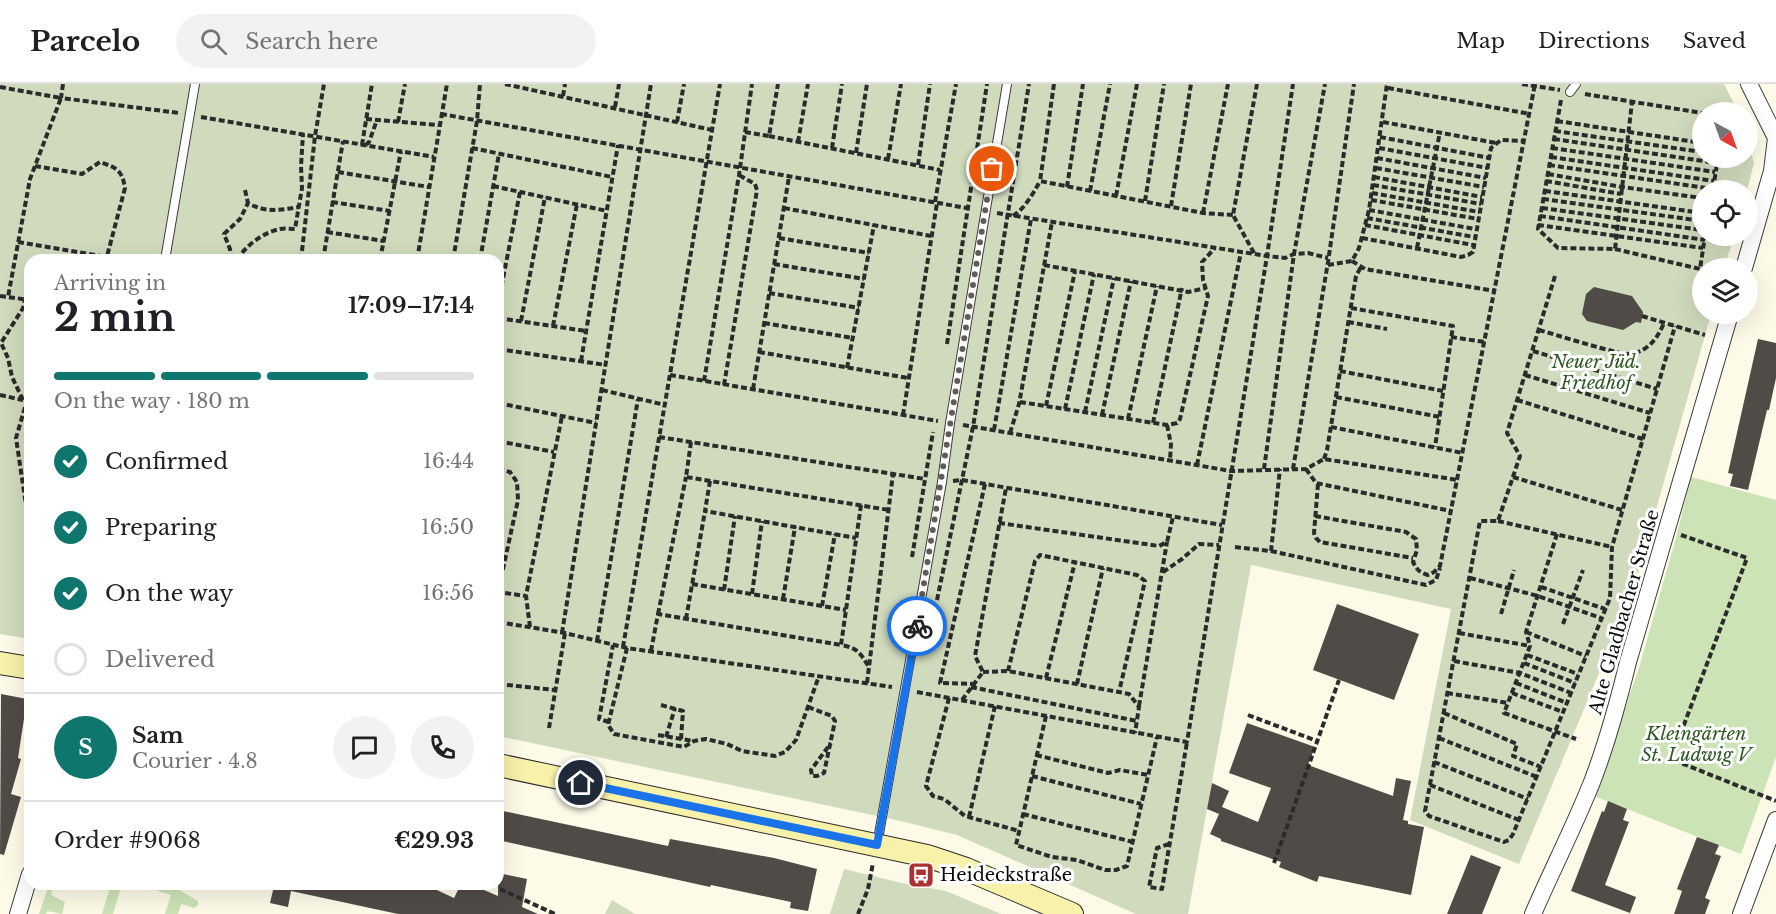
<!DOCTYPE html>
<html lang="en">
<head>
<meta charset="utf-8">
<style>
  body { margin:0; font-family:"Libre Baskerville",serif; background:#f2f2f2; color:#202124; height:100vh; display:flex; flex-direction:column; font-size:22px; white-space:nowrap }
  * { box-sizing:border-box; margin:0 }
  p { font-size:20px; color:#757577 }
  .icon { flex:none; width:33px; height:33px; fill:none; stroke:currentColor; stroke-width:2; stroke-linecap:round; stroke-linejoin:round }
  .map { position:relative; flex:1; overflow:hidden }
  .side { position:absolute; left:24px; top:170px; width:480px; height:636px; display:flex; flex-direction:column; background:#fff; border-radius:18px; box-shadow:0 6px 24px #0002 }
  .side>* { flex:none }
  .needle { width:39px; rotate:139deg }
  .controls { position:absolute; left:1692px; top:18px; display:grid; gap:12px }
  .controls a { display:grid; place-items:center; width:66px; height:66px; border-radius:50%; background:#fff; box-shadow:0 6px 24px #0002; font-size:30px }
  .pin { position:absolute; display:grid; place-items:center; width:51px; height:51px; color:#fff; margin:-26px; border:3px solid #fff; border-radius:50%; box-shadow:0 2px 6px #0007 }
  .courier { position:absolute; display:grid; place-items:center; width:60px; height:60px; margin:-30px; border:4px solid #1a73e8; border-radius:50%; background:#fff; color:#222; box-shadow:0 2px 8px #0007 }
  .head em { font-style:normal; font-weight:700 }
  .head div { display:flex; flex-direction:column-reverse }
  .head { display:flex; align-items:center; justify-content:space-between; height:102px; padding:0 30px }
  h1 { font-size:39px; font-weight:700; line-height:45px }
  .bar { display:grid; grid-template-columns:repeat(4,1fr); gap:9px 6px; align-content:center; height:72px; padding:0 30px }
  .bar i { height:8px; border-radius:4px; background:#e0e0e0 }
  .bar .current { background:#0f766e }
  .bar p { grid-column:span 4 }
  .line { display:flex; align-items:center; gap:15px; padding:0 30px; border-top:2px solid #e0e0e0 }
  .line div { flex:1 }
  .round { display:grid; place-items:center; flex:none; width:63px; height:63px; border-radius:32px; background:#f2f2f2 }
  ol { padding:0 30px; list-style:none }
  li { display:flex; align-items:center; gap:18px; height:66px }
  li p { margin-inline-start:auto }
  li .icon { padding:6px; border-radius:50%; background:#0f766e; color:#fff; stroke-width:4 }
  li:last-child { color:#757577 }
  li i { width:33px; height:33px; border:3px solid #e0e0e0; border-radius:50% }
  header { display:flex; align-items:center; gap:36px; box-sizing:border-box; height:84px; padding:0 30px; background:#fff; border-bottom:2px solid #e0e0e0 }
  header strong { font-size:28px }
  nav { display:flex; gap:33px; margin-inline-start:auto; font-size:21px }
  .search { width:420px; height:54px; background:#f2f2f2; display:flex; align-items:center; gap:15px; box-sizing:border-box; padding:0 21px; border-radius:33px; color:#757577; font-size:22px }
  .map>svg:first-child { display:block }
</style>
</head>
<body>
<header>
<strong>Parcelo</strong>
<div class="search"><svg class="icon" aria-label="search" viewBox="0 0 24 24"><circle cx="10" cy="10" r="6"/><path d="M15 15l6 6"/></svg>Search here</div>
<nav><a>Map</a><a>Directions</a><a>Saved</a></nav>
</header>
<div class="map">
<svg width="1776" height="830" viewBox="0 0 1776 830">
  <rect width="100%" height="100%" fill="#fdfae8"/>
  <g fill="#cce3b6">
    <path d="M1691,393L1776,416V673L1741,770L1594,712L1639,584L1677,450Z"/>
    <path d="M49,800H54L51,811L65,818L62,830L47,827L46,830H39Z"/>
    <path d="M111,800H122L113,830H102Z"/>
    <path d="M157,800H169L198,817V821L194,824L181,820L178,830H165L171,811L158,807Z"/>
  </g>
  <g fill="#d0dbbd">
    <path d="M0,0H1724L1738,28H1702V74H1748V58L1754,79L1747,106H1702V152H1734L1724,184H1702V230H1711L1633,508L1519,780L1410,736L1451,525L1251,481L1188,830H1136L957,751L901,737L498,652V176H30V555L0,550Z"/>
    <path d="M844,785L902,799L946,807L1001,830H830Z"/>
    <path d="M612,816L635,830H605Z"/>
  </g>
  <g fill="#514b47">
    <path d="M1594,203L1632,212L1643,228L1641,239L1636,238L1623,246L1587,237L1582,230L1586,210Z"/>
    <path d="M1758,255L1776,259V294L1769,326H1767L1748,406L1730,402L1733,390L1728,389Z"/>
    <path d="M1337,520L1419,550L1394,616L1313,586Z"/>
    <path d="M1,610L27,615L18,674L21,675L11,710L21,713L4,771L0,770Z"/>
    <path d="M1247,639L1315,663L1308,681L1393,712L1396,694L1411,697L1403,736L1408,737V740L1424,743L1411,811L1319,792L1317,798L1279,783L1281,778L1221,757V755L1210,750L1219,730L1207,725L1212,699L1229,707L1222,723L1258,738L1271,704L1229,689Z"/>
    <path d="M1608,717L1627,725L1623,736L1629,738L1605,801L1636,813L1630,829L1571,807L1602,727L1604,728Z"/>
    <path d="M498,726L668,762L670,755L774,774L817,785L808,827L790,824L791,818L711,801L710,803L498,756Z"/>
    <path d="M1697,753L1719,761L1715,770L1721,772L1705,814L1710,816L1705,830H1674L1682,807L1677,805Z"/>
    <path d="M1471,771L1501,783L1482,830H1447Z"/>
    <path d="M498,789L527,795L522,823L538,830H398L291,807L288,823L270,819L274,802L291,805V800H424L454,814L461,800H470L498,812Z"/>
  </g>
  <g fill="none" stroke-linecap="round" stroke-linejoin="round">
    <defs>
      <g id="lane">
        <path d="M1570,8L1576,0"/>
        <path d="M165,176L195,0"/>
        <path d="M877,761L942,398L950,339L1007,0"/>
      </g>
      <g id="street">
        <path d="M1744,184L1772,87L1776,54L1749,0"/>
        <path d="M18,830L30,790"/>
        <path d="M1533,830C1552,786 1574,743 1592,698C1607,659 1618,619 1628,578L1730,230"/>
        <path d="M1741,830L1776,736"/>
      </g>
      <g id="secondary">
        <path d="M0,579L30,584"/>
        <path d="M498,681L927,772L966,785L1072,830"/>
      </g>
    </defs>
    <use href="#lane" stroke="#3c3c3c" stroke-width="10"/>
    <use href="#street" stroke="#3c3c3c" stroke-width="18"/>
    <use href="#secondary" stroke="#2b2b2b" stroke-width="24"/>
    <g stroke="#2b2b2b" stroke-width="4" stroke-dasharray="6 3" stroke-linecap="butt">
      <path d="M63,0L61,14L179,29"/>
      <path d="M505,0L712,46"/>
      <path d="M1054,0L1040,97L1203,129L1233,131"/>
      <path d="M1522,0L1560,6"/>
      <path d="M0,3L61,14L30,95L8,213"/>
      <path d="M1388,4L1530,30"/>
      <path d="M1585,10L1702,29"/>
      <path d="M563,12L565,0"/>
      <path d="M1561,16L1538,145L1558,164L1615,165L1632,18"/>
      <path d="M615,23L619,0"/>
      <path d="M441,30L972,125"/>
      <path d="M201,33L434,73"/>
      <path d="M366,35L439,41"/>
      <path d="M1557,37L1702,59"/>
      <path d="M398,38L405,0"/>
      <path d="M677,38L684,0"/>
      <path d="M1383,38L1496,59"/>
      <path d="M1555,47L1702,68"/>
      <path d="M745,48L769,52L778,0"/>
      <path d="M769,52L940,86"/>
      <path d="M1380,53L1490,74"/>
      <path d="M1554,55L1717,79"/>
      <path d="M798,58L808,0"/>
      <path d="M362,61L372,0"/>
      <path d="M366,61L369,58L377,36"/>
      <path d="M472,64L612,93"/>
      <path d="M832,64L842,0"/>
      <path d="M1379,64L1488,84"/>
      <path d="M1552,64L1715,88"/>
      <path d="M856,69L867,0"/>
      <path d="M1551,73L1714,97"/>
      <path d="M1377,74L1486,94"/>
      <path d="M888,75L901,0"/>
      <path d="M918,81L930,0"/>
      <path d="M1549,81L1713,105"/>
      <path d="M35,82L82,90L100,78C117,84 122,86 125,104L106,176"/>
      <path d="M1376,84L1484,103"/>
      <path d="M338,88L429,103"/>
      <path d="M1548,90L1622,103L1702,114"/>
      <path d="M1374,93L1482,113"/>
      <path d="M1546,97L1621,110"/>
      <path d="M1373,101L1481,120"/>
      <path d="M493,102L607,127"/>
      <path d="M1067,103L1083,0"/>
      <path d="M1713,105L1718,74"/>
      <path d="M245,106L248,119C265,129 281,126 299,123"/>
      <path d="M1090,107L1110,0"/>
      <path d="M1545,107L1702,129"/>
      <path d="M1372,109L1479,128"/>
      <path d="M1116,112L1137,0"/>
      <path d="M1543,115L1702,137"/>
      <path d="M1371,116L1478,135"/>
      <path d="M1145,117L1164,0"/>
      <path d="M332,118L390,127"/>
      <path d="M935,118L956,0"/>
      <path d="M1171,122L1191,0"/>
      <path d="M784,124L931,152"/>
      <path d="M1542,124L1702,146"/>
      <path d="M1369,126L1475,145"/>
      <path d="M997,129L1267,172L1285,174L1294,170L1308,169L1328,174"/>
      <path d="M1203,129L1228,0"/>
      <path d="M1013,132C1025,124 1033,110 1040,97"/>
      <path d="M1540,132L1705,156"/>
      <path d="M1367,134L1474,153"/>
      <path d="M1365,141L1473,161"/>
      <path d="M1538,141L1703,164"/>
      <path d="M327,148L384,157"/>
      <path d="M779,154L869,169"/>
      <path d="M1362,154L1461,173L1468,171L1473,168L1491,64L1501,56L1525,57"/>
      <path d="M18,158L107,173"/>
      <path d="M1417,164L1440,48"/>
      <path d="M1615,165L1700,185L1705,152"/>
      <path d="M1254,169L1233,131L1257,0"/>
      <path d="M231,176L230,165L224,150L240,135L248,119"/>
      <path d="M237,176C245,162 264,148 280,145C285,144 290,145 295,145L302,104L301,82L303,50"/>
      <path d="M301,176L315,52L324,0"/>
      <path d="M323,176L343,57"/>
      <path d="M380,176L401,67"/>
      <path d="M417,176L447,0"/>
      <path d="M453,176L477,37L480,0"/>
      <path d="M480,176L499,70"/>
      <path d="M1352,177L1365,185L1495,207"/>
      <path d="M774,180L864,195"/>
      <path d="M1044,181L1188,208L1206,204"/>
      <path d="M1328,181L1352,177L1359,164L1369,126L1387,0"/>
      <path d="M1555,192L1507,349L1520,372L1498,437H1480L1425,727L1429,732L1504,758L1509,756L1513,750L1610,514L1612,463L1675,242"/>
      <path d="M769,209L859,224"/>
      <path d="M0,212L30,216"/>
      <path d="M498,220L520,108"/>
      <path d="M1351,224L1453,242L1435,363"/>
      <path d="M1642,232L1705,251"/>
      <path d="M498,234L586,247"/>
      <path d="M521,237L545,113"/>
      <path d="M1348,238L1387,245"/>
      <path d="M764,239L853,254"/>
      <path d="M553,242L577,120"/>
      <path d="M1539,246C1554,250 1622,272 1631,270C1649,266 1657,255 1664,239"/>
      <path d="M1451,253L1485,258"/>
      <path d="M947,260L987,0"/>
      <path d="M498,265L606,281"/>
      <path d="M1533,267L1657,305"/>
      <path d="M759,268L908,294"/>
      <path d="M581,277L618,61"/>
      <path d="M847,284L874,141"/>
      <path d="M1340,287L1443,307"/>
      <path d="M670,291L938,337"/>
      <path d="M1525,291L1650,329"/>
      <path d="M704,297L739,91L752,0"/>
      <path d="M724,301L757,106L755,100L739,91"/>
      <path d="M753,305L789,93"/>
      <path d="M30,306L16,354L26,421L30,435"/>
      <path d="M602,306L665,321"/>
      <path d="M0,311L23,316"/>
      <path d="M1336,313L1440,333"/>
      <path d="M23,316L12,293L8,274L1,259L23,224L25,216"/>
      <path d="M1517,316L1643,355"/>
      <path d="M1020,318L1167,341L1177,339L1180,335L1208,212L1203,196L1202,178L1215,164"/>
      <path d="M498,319L596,339"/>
      <path d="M1046,322L1075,187"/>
      <path d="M1065,325L1094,190"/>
      <path d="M1085,328L1114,194"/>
      <path d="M903,331L937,119"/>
      <path d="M1102,331L1131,197"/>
      <path d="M1128,335L1157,202"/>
      <path d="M1153,339L1182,204"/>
      <path d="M963,341L1231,387L1306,385L1324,375L1458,396"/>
      <path d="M1167,341L1171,360L1170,376"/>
      <path d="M1331,343L1463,369"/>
      <path d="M994,346L1031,135"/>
      <path d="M1010,349L1019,320L1052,138"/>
      <path d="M659,353L925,395"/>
      <path d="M498,357L554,368"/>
      <path d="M691,358L686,393L889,426"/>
      <path d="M1324,375L1327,366L1356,192L1361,183"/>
      <path d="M1197,381L1241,168"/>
      <path d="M498,385L510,388L517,398L518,416L498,508L526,512"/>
      <path d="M1264,385L1294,170L1325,0"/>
      <path d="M1293,385L1328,178L1354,0"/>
      <path d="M1306,385L1316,399L1451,427"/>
      <path d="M1513,393L1622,426"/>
      <path d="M710,397L705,427L856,454"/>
      <path d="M953,397L962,396L1222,441"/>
      <path d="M1318,400L1314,449L1316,454L1320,458L1413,474"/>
      <path d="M861,421L841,561C858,564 860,569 869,583"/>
      <path d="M1315,432L1406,448L1416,455L1417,466L1413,478C1417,486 1419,488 1428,491L1434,488L1440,482L1535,0"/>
      <path d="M1498,437L1612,463"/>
      <path d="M999,439L1159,462L1167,458L1173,433"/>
      <path d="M1557,450L1526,548L1530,562L1504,629L1576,655"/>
      <path d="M1681,451L1747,474L1671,675L1776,717"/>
      <path d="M1235,463L1271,467L1280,385"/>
      <path d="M1271,467L1426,501L1436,496L1440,484"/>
      <path d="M912,473L933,348"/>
      <path d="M1163,488L1182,475L1199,460L1219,461"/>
      <path d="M1470,494L1538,512L1601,534"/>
      <path d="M692,500L846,526"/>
      <path d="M1541,503L1605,525"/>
      <path d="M724,506L735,432"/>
      <path d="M752,510L762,437"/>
      <path d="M783,515L795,443"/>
      <path d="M937,516L973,343L1029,0"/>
      <path d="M822,522L835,450"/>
      <path d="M658,530L686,393"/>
      <path d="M1501,530L1514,486"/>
      <path d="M686,535L705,427"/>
      <path d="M498,538L565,549L627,564L892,603"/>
      <path d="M1563,540L1583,486"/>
      <path d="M530,543L526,512L562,332"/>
      <path d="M1526,548L1586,572"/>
      <path d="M562,549L651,0"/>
      <path d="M1459,549L1530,562"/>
      <path d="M597,557L638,315"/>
      <path d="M623,563L720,0"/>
      <path d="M627,564L608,641L614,650L684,663L694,657L706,655L727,660L742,667L775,672L785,668L796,656L819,592"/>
      <path d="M651,567L658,530L841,561"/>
      <path d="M1527,571L1578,590"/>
      <path d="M1454,577L1520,589L1571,609"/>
      <path d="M1524,579L1575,599"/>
      <path d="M1008,587L1035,477L1040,471L1137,491L1145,497L1119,608"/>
      <path d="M983,588L1008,587L1129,610L1139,623L1135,649"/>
      <path d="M1046,594L1075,478"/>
      <path d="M867,599L893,390"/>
      <path d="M1516,599L1567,619"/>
      <path d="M498,600L555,606"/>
      <path d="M976,600L940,599L985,400"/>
      <path d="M1077,600L1103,484"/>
      <path d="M971,603L1137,637"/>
      <path d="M917,608L1187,658L1267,172L1293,0"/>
      <path d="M1447,609L1508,619"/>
      <path d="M1512,609L1563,628"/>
      <path d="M949,614L926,702L933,712L944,715L965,732L1019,747"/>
      <path d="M962,616L983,588L975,572L1006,404"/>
      <path d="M498,619L501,601"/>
      <path d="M661,621L683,627L681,655"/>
      <path d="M1139,622L1167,458"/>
      <path d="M808,623L832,632L835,637L824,689L817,692H812L811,686L831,659"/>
      <path d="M1444,629L1517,660L1513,672L1541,683"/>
      <path d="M1248,631L1317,657"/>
      <path d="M1046,632L1016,761L1052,773L1077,776L1105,786H1116L1127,782L1157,653"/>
      <path d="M609,638L599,635L613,561"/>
      <path d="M549,644L565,549"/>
      <path d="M658,651L693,657"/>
      <path d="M666,653L675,624"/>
      <path d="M1439,654L1537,693"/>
      <path d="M1036,671L1108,689L1120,686L1148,691"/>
      <path d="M1434,678L1528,715"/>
      <path d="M1032,692L1141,720"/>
      <path d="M1430,701L1519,736"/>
      <path d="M1023,730L1133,758"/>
      <path d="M969,733L995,622"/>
      <path d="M1169,760L1157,764L1149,803L1162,805L1187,658"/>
      <path d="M1274,779L1339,596"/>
      <path d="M500,805L555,830"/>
      <path d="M858,830L868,805L873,779"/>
    </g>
    <use href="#lane" stroke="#fff" stroke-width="8"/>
    <use href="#street" stroke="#fff" stroke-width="16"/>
    <use href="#secondary" stroke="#f7f1a9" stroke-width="22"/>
  </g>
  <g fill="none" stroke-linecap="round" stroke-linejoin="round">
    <path stroke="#5e5d57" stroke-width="6" stroke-dasharray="0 10.8" d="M917,542L992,85"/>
    <path stroke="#1a73e8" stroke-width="8" d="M581,699L877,761L917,542"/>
  </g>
  <defs>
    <symbol id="bus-square" viewBox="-11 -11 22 22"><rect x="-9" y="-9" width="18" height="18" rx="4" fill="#ab3031" stroke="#fff"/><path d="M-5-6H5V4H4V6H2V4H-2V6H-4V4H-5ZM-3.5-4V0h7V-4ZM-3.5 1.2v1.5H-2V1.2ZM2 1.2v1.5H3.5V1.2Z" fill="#fff"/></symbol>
  </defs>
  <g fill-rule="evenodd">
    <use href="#bus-square" x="906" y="776" width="30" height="30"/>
  </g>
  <g text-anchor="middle" stroke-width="6" stroke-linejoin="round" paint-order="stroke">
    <g font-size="18" font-style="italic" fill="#2b5a21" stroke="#fff">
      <text x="1596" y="284">Neuer Jüd.<tspan x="1596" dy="21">Friedhof</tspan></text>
      <text x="1696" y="656">Kleingärten<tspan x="1696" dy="21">St. Ludwig V</tspan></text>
    </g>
    <g font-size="18" fill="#090909" stroke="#fff">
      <text transform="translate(1624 528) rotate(-74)" y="6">Alte Gladbacher Straße</text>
    </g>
    <g font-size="18" fill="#090909" stroke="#fff" text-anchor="start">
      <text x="940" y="797">Heideckstraße</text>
    </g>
  </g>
</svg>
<div class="controls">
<a><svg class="needle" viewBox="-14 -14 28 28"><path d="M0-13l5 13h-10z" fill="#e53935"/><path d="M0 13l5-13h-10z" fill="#757577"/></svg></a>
<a><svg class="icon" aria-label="locate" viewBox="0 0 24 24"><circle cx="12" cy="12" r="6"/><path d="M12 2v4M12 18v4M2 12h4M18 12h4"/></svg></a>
<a><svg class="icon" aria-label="layers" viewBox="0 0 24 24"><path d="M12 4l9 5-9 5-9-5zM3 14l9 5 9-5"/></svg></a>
</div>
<div class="pin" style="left:992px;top:85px;background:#ea580c"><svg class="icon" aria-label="bag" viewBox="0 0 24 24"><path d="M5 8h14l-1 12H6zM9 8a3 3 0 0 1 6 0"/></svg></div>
<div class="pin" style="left:581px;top:699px;background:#1f2937"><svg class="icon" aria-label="home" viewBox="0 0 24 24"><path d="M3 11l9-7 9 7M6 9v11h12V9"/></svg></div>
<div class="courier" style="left:917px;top:542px"><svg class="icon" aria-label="bike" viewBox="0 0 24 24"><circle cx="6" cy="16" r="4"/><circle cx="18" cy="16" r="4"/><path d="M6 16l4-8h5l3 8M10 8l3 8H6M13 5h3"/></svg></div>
<section class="side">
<div class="head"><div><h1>2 min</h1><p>Arriving in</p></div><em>17:09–17:14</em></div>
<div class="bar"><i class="current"></i><i class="current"></i><i class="current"></i><i></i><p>On the way · 180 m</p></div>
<ol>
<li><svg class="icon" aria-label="check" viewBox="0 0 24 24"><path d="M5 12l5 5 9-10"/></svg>Confirmed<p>16:44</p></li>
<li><svg class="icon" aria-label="check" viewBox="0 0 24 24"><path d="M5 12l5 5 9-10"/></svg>Preparing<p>16:50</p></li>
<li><svg class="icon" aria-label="check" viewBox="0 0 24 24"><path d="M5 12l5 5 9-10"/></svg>On the way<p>16:56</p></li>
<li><i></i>Delivered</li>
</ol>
<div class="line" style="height:108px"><b class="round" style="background:#0f766e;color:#fff">S</b><div><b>Sam</b><p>Courier · 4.8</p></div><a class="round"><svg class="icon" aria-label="chat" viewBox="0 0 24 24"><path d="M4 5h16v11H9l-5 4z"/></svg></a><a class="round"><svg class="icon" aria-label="phone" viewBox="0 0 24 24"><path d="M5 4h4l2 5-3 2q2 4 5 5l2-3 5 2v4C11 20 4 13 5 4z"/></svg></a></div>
<div class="line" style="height:78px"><div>Order #9068</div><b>€29.93</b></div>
</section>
</div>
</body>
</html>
